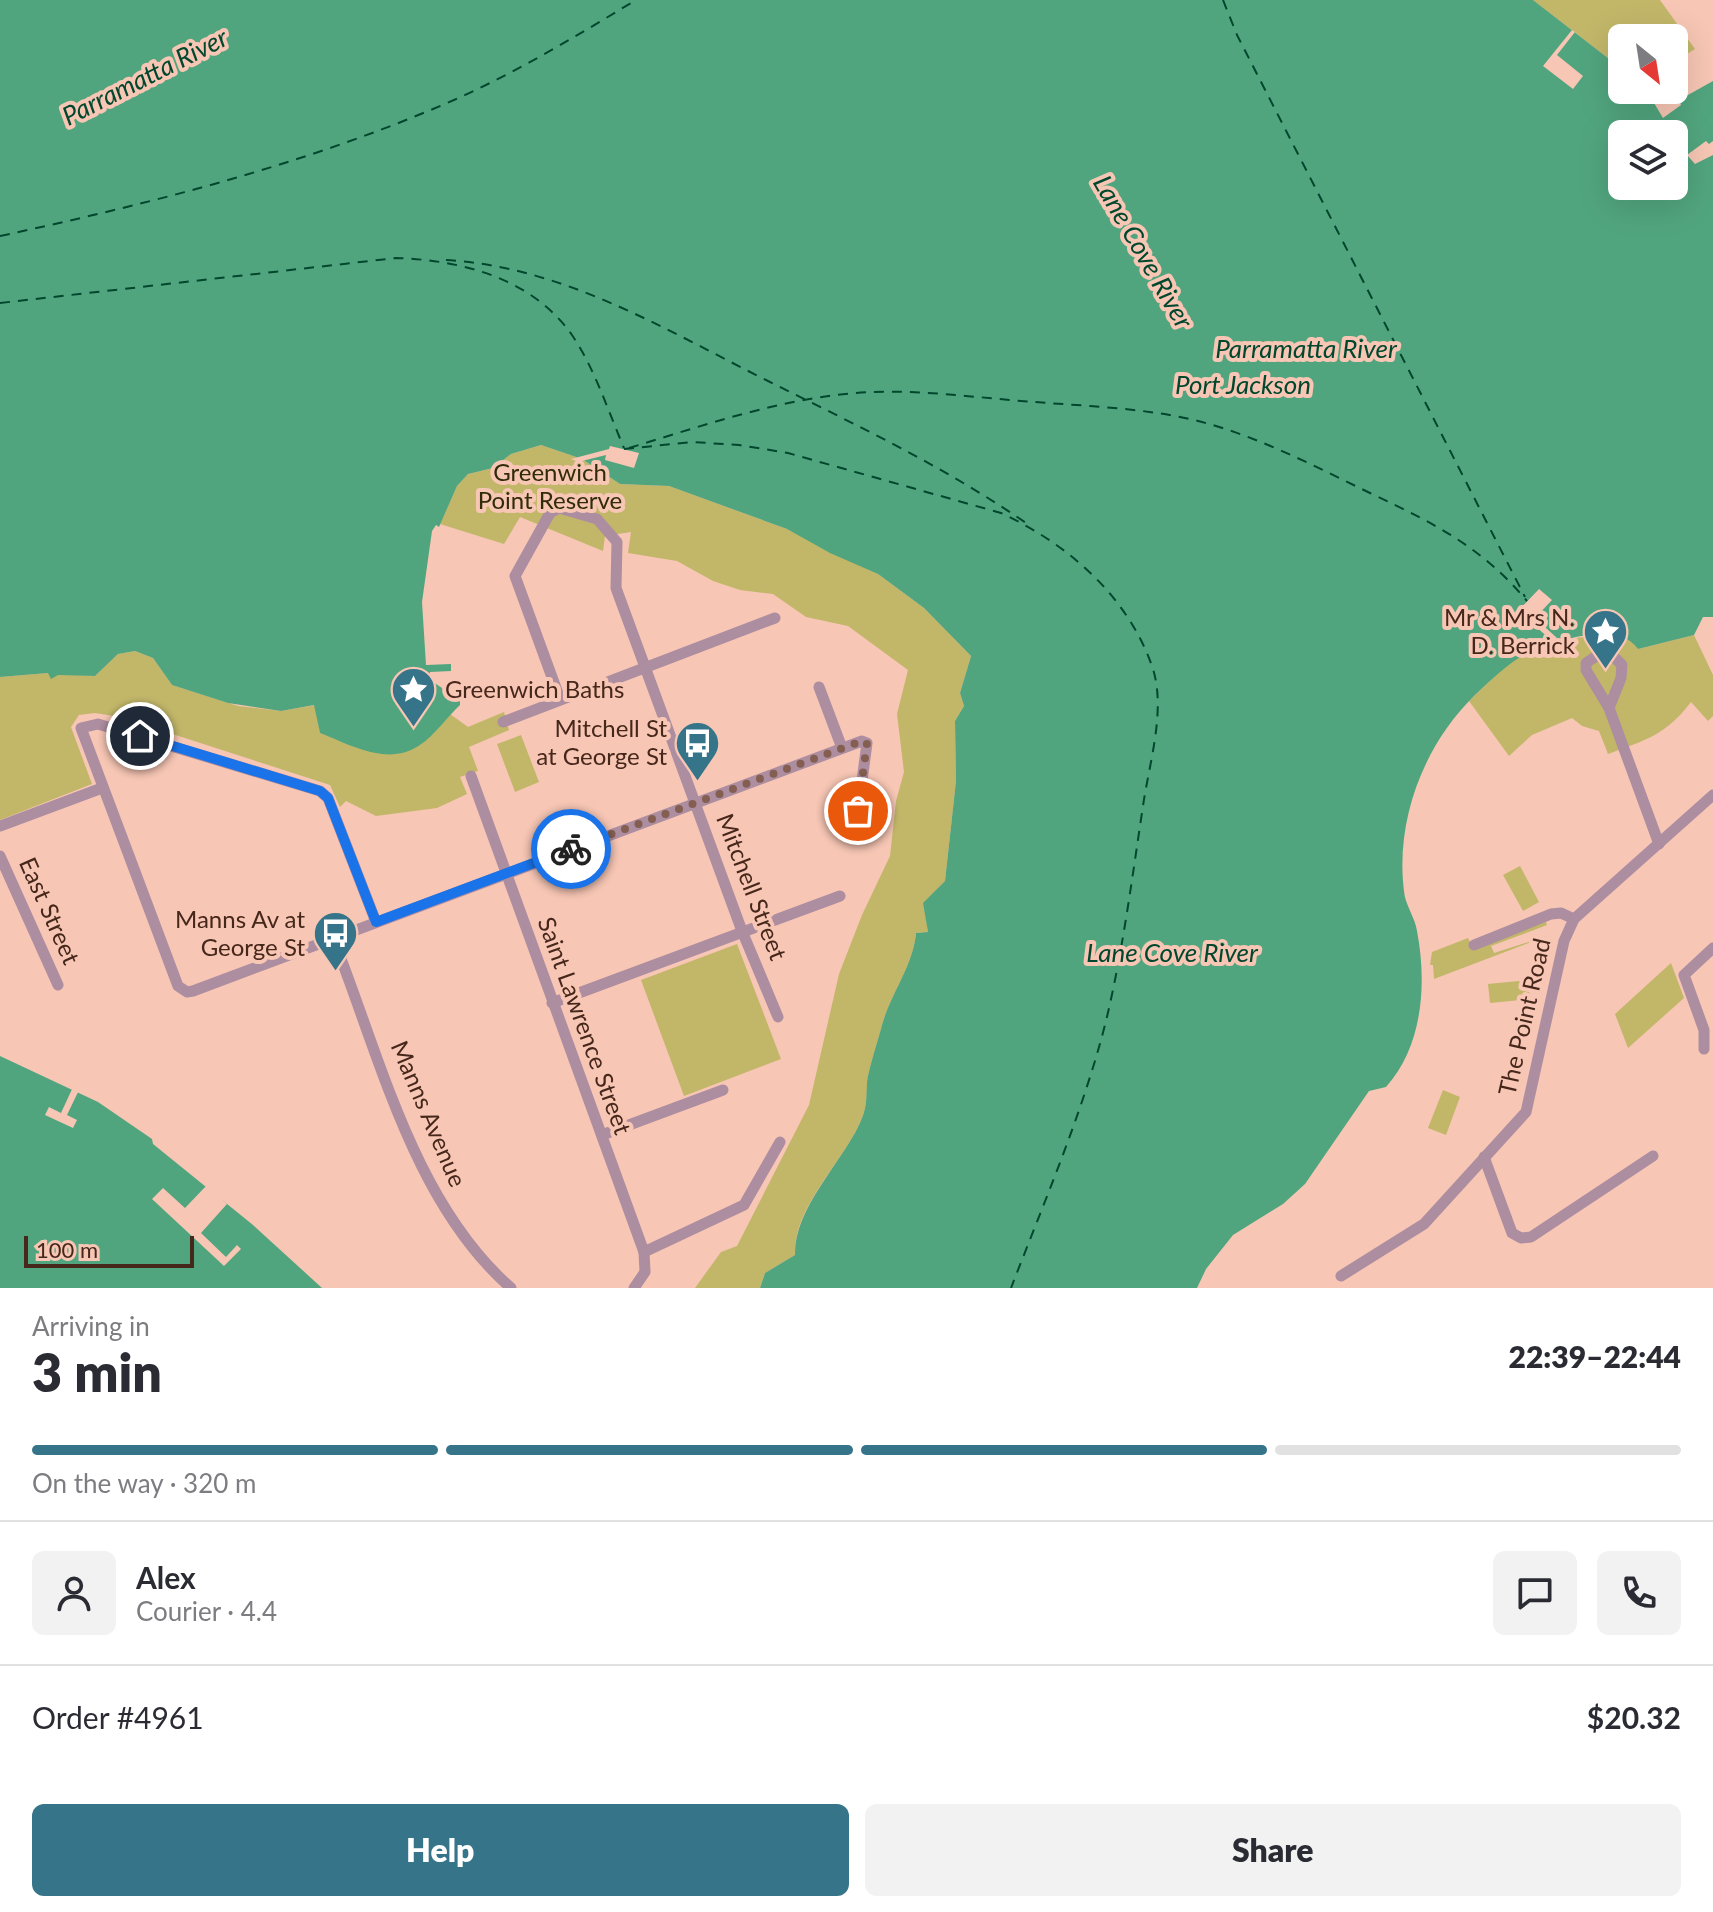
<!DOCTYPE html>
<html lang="en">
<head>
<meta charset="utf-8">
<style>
  body { margin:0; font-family:Lato,sans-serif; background:#f2f2f3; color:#2b2b33; height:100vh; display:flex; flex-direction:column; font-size:30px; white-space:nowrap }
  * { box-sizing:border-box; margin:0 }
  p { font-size:26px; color:#7c7c81 }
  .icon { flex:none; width:44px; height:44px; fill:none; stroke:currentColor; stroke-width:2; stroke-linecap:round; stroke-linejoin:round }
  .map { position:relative; height:1288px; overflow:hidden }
  .sheet { display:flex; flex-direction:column; background:#fff; flex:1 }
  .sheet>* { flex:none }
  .needle { width:52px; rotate:150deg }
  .controls { position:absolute; left:1608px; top:24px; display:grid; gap:16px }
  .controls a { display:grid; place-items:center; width:80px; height:80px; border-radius:12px; background:#fff; box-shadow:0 8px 32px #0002; font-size:40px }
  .scale { position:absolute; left:24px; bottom:20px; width:170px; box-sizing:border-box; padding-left:8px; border:4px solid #46271b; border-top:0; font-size:22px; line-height:28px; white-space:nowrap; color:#46271b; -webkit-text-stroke:6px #f7c6b4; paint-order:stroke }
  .pin { position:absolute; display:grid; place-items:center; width:68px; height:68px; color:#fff; margin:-34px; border:4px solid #fff; border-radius:50%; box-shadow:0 2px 8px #0007 }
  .courier { position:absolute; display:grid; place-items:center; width:80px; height:80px; margin:-40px; border:6px solid #1a73e8; border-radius:50%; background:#fff; color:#222; box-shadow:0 2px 10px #0007 }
  .summary em { font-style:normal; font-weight:800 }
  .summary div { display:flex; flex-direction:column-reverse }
  .summary { display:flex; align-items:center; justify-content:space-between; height:136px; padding:0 32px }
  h1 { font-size:52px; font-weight:800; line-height:60px }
  .bar { display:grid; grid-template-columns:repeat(4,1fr); gap:12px 8px; align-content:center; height:96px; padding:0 32px }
  .bar i { height:10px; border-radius:6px; background:#e1e1e2 }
  .bar .current { background:#357489 }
  .bar p { grid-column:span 4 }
  .line { display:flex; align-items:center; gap:20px; padding:0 32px; border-top:2px solid #e1e1e2 }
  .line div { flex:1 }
  .round { display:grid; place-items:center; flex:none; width:84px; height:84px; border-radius:12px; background:#f2f2f3 }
  .button { display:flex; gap:16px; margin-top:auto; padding:16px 32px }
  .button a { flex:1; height:92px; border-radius:12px; background:#357489; color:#fff; font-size:32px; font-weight:800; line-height:92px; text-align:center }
  .button a+a { background:#f2f2f3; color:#2b2b33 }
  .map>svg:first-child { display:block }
</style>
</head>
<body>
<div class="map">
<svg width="1713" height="1288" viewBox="0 0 1713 1288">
  <rect width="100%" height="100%" fill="#f7c6b4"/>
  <g fill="#c2b769">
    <path d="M1533,0H1660L1695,49L1674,62V38H1622V69Z"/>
    <path d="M541,445L582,459L620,484L669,486L787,529L878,574L924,608L971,656L960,693L964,706L955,721L956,781L945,881L924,903L928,932L916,933C913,966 891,994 882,1025C879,1037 867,1075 867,1084C867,1100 866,1110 859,1125C839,1166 793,1209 795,1255L765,1273L760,1288H695L721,1252L737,1246L809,1105L839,974L862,915L890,856L896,801L904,772L897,714L908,670L848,626L806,617L773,594L740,590L713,581L677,561L628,553L631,532L605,536L603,551L520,517L504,544L440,524L457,486L468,474L493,468L511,454Z"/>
    <path d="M1613,632L1630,638L1638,649L1694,635L1713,675V716L1708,721L1691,702C1666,735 1646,740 1608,754L1599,731L1582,726L1572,718L1532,735L1509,756L1469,701L1515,657L1553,642Z"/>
    <path d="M135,651L153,658L172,685L238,706L281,711L315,705L320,733L420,745L450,714L468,727L504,712L509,730L469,747L478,771L460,777L467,794L437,808L376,816L346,801L340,807L330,785L120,717L95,713L79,715L71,727L92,784L0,820V677L48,673L95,676L118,654Z"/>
    <path d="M521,735L539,782L515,792L497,744Z"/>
    <path d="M1520,866L1539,902L1523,911L1503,875Z"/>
    <path d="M1545,920L1547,925L1491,946L1494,953L1547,936L1434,979L1433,965H1430L1432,952L1468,938L1472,946Z"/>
    <path d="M737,944L781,1059L684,1096L641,980Z"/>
    <path d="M1671,963L1684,998L1628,1048L1615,1014Z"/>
    <path d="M1528,980L1530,999L1490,1003L1488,984Z"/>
    <path d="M1443,1090L1460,1097L1446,1135L1428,1128Z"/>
  </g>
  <g fill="#51a57e" fill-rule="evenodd">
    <path d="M0,0H1533L1622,69V90H1669L1654,103L1663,118L1681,105L1679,100L1713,81V141L1709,144L1706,141L1687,155L1695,164L1713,155V617H1703L1694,635L1638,649C1619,624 1587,635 1559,641C1522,649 1501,671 1474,696C1424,745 1395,820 1404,891C1405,905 1415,917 1417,931C1427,983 1423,1046 1386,1087L1369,1091L1305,1184L1283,1204L1233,1235L1206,1269L1197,1288H760L765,1273L795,1255C794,1209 839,1166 859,1125C867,1108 866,1102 867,1084C867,1074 879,1037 882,1025C891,993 913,966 916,933L928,932L923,903L945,881L956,781L955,721L964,706L960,693L971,656L924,608L878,574L830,553L787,529L669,486L620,484L582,459L541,445L511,454L493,468L468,474L457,486L439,527L436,525L432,531L422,602L426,665L451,664V671L430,672V680L454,696H460V705C447,717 435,735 420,745C388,767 351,745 320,733L314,705L281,711L228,703L172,685L153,658L135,651L118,654L95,676L58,675L51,679L48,673L0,677ZM1622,134H1674V186H1622Z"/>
    <path d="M0,1056L98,1102L152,1139L153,1144L253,1225L322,1288H0Z"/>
  </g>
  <g fill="#f7c6b4">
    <path d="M1572,30L1575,32L1557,55L1583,76L1573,89L1543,66Z"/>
    <path d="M610,446L639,453L634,468L605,460L606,455L578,462L571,459L609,449Z"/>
    <path d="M1539,589L1552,600L1535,618L1557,638L1553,642L1532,623L1528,626L1515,614Z"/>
    <path d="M73,1087L79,1090L67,1115L77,1120L73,1128L45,1115L49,1107L61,1113Z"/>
    <path d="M207,1185L227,1204L201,1233L226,1257L237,1245L241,1249L224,1266L152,1199L163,1188L185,1208Z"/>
  </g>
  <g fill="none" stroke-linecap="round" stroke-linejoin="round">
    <g stroke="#00472e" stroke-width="2" stroke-dasharray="10 8" stroke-linecap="butt">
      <path d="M1223,0L1237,35L1525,597"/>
      <path d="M0,236C154,203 310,163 454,100C517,72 578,35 636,0"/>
      <path d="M446,260C564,267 664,329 768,381C856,425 947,468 1029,525"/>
      <path d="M0,303L396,258C461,260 532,278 572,335C595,369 608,411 624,448"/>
      <path d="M629,448C708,424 788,396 871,392C925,390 980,398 1034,402C1086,406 1140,408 1190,419C1254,434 1312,465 1370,493C1433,523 1481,546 1527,601"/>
      <path d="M624,449L692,442L739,445L788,453L1001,513C1068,544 1129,597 1153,669C1166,711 1149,764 1143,806C1132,878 1123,950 1106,1021C1083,1112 1045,1200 1011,1288"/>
    </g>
    <g stroke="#ad8da0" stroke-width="11">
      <path d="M819,687L842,748"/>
      <path d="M560,699L515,576L550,513L559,508L597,519L617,542L616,588L742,931L778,1017"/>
      <path d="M1609,708L1621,678L1622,665L1612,655H1598L1586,663V670L1609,708L1659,844"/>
      <path d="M503,722L775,618"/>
      <path d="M471,776L644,1252L645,1272L634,1288"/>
      <path d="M0,826L102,788"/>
      <path d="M0,856L58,985"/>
      <path d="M376,922L328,798L320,791L98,724L81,728L178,986L187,992L193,991L862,741L867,743L858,811"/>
      <path d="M333,938C380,1056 413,1202 511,1288"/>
      <path d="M1474,945L1551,914L1561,913L1574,919"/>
      <path d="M552,1003L840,896"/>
      <path d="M1704,1049V1030L1684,975L1713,948"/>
      <path d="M602,1135L723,1090"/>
      <path d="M1484,1157L1512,1233L1521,1238L1531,1237L1653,1156"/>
      <path d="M644,1252L744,1205L780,1142"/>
      <path d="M1341,1276L1424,1224L1526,1112L1564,941L1574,919L1713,795"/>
    </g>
  </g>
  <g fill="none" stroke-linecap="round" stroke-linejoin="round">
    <path stroke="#845f51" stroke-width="8" stroke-dasharray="0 14.4" d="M571,849L862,741L867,743L858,811"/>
    <path stroke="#1a73e8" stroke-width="10" d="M140,736L320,791L328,798L376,922L571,849"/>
  </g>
  <defs>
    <symbol id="sight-pin" viewBox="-11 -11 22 30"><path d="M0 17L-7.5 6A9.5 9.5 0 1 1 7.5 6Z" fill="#357489" stroke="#f7c6b4"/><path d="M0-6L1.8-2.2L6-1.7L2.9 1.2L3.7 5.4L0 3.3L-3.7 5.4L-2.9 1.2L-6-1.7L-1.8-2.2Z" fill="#fff"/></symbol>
    <symbol id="bus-pin" viewBox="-11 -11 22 30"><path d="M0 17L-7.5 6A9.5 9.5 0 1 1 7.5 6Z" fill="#357489" stroke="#f7c6b4"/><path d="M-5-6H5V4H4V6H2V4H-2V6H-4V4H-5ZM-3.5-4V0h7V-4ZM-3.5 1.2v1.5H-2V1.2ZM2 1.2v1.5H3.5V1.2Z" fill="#fff"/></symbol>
  </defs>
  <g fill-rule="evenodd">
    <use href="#sight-pin" x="1580" y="606" width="51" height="69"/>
    <use href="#sight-pin" x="388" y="664" width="51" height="69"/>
    <use href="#bus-pin" x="672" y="718" width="51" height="69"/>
    <use href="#bus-pin" x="310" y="908" width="51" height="69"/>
  </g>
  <g text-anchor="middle" stroke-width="8" stroke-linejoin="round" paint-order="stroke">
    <g font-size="24" fill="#312c08" stroke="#f7c6b4">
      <text x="550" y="481">Greenwich<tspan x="550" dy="28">Point Reserve</tspan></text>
    </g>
    <g font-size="24" fill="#46271b" stroke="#f7c6b4" text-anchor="end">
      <text x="1575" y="626">Mr &amp; Mrs N.<tspan x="1575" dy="28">D. Berrick</tspan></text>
      <text x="445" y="698" text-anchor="start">Greenwich Baths</text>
      <text x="667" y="737">Mitchell St<tspan x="667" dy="28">at George St</tspan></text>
      <text x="305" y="928">Manns Av at<tspan x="305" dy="28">George St</tspan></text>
    </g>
    <g font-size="24" fill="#46271b" stroke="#f7c6b4">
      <text transform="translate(751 887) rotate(69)" y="8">Mitchell Street</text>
      <text transform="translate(49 911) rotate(66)" y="8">East Street</text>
      <text transform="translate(1525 1017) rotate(-77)" y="8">The Point Road</text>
      <text transform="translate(584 1026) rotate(70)" y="8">Saint Lawrence Street</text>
      <text transform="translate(428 1114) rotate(67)" y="8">Manns Avenue</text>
    </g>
    <g font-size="26" font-style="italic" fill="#00472e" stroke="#f7c6b4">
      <text transform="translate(145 77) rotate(-27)" y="9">Parramatta River</text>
      <text transform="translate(1143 252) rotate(60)" y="9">Lane Cove River</text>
      <text x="1306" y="358">Parramatta River</text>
      <text x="1243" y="394">Port Jackson</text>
      <text x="1172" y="962">Lane Cove River</text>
    </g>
  </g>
</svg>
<div class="controls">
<a><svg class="needle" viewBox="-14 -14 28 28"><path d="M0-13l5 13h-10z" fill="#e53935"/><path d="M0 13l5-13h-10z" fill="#7c7c81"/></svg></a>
<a><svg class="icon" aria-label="layers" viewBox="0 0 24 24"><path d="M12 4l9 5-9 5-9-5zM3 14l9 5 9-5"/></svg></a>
</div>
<div class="scale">100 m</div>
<div class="pin" style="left:858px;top:811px;background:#ea580c"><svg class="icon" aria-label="bag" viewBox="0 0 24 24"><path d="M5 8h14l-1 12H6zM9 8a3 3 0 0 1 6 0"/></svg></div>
<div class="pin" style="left:140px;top:736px;background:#1f2937"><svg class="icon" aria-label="home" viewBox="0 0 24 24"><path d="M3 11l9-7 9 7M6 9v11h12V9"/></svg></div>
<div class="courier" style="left:571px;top:849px"><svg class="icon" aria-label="bike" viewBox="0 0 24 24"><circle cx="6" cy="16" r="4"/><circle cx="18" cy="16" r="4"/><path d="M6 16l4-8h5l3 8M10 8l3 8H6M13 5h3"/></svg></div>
</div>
<section class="sheet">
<div class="summary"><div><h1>3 min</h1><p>Arriving in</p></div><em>22:39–22:44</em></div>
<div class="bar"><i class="current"></i><i class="current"></i><i class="current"></i><i></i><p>On the way · 320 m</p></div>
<div class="line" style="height:144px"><a class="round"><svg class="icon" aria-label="person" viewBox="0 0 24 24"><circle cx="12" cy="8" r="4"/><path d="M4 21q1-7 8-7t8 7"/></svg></a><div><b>Alex</b><p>Courier · 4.4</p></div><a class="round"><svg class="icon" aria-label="chat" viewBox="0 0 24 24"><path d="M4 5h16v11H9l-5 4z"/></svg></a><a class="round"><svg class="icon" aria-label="phone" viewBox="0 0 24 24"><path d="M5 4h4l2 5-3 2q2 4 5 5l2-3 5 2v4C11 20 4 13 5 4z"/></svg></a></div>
<div class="line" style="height:104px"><div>Order #4961</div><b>$20.32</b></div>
<div class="button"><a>Help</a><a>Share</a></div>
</section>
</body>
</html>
